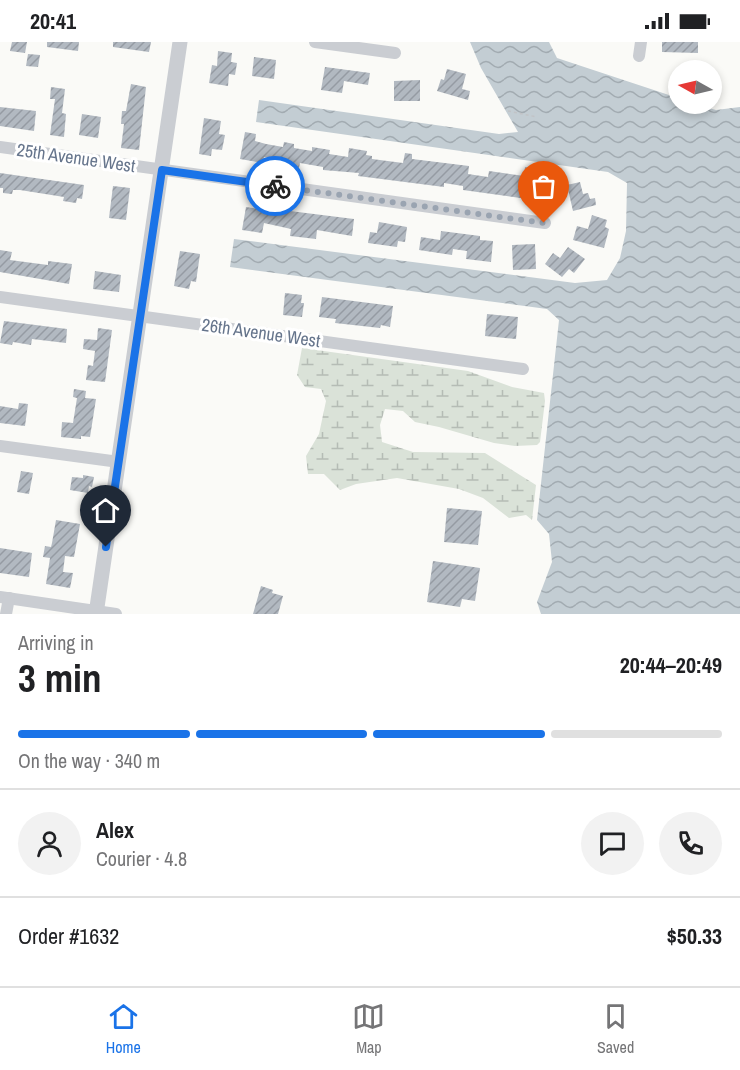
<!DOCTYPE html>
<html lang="en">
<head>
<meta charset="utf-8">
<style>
  body { margin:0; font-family:"Archivo Narrow",sans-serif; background:#f2f2f2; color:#202124; height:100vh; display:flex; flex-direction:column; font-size:22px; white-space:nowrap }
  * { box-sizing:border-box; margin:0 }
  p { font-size:20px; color:#757577 }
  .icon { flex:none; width:33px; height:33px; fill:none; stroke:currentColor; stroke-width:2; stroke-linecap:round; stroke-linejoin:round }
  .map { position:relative; height:572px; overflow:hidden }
  .sheet { display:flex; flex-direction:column; background:#fff; flex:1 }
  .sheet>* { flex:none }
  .needle { width:39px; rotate:278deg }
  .fabs { position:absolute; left:668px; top:18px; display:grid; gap:12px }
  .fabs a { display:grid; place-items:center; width:54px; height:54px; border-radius:50%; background:#fff; box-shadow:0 3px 9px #0003; font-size:30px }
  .pin { position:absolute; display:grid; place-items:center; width:51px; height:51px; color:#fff; margin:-62px -26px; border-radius:50% 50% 50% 0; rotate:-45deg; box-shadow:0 0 6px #0007 }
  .pin .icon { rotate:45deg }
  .courier { position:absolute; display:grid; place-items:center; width:60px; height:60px; margin:-30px; border:4px solid #1a73e8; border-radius:50%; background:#fff; color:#222; box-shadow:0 2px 8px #0007 }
  .head em { font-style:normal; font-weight:700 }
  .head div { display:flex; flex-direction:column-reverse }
  .head { display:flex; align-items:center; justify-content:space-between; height:102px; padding:0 18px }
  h1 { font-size:39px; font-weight:700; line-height:45px }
  .bar { display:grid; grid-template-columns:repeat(4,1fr); gap:9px 6px; align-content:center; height:72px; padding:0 18px }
  .bar i { height:8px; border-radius:4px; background:#e0e0e0 }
  .bar .selected { background:#1a73e8 }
  .bar p { grid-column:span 4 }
  .line { display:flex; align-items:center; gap:15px; padding:0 18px; border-top:2px solid #e0e0e0 }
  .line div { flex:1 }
  .round { display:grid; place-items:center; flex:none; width:63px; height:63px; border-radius:32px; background:#f2f2f2 }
  .status { display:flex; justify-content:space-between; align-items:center; height:42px; padding:0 30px; background:#fff; direction:ltr }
  .status svg { height:16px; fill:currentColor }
  .menu { display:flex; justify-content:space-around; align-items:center; height:84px; border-top:2px solid #e0e0e0; background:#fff; font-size:16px; color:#757577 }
  .menu a { display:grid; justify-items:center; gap:3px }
  .menu .selected { color:#1a73e8 }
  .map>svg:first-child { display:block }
</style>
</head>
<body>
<div class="status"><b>20:41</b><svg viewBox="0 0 49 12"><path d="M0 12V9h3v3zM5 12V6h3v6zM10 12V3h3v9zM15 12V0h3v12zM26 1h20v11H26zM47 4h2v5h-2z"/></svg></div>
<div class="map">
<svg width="740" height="572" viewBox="0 0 740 572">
  <defs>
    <pattern id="wetland-marsh" width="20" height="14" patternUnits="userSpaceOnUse" patternTransform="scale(1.5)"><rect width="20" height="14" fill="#dae2d8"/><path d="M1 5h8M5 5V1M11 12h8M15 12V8" fill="none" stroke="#b5bcb5"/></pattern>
    <pattern id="water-waves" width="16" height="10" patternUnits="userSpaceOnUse" patternTransform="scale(1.5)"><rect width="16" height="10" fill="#c3cdd3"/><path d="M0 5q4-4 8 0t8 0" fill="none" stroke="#a2abb1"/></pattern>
    <pattern id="building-hatch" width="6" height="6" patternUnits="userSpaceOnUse" patternTransform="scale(1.5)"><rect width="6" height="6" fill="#b2b9c1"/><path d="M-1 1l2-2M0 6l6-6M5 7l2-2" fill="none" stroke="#959ba3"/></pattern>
  </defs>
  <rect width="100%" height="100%" fill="#fafaf7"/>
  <path fill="url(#wetland-marsh)" d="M302,306L468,329L512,345L544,351L545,359L540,400L537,403L515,404L494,401L439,385L415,380L403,369L385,367L380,383L382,400L413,410L485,411L536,443L532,478L526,473L509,476L483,456L459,447L397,436L356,442L340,448L324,432H308L306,414L319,392L326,359L321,347L305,345L297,333Z"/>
  <path fill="url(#water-waves)" d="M470,0H549L557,16L678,56V62H695L716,68L740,65V572H541L537,560L552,520L549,492L537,478L559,278L547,267L230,225L234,197L575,241L607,238L620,216L626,189L627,141L608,130L256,80L259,58L499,92L518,90L481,26Z"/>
  <g fill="url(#building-hatch)">
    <path d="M12,0H27L25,11L10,9Z"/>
    <path d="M47,0H79L78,9L47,5Z"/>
    <path d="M113,0H151L149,10L113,5Z"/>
    <path d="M662,0H698V11L662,10Z"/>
    <path d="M218,9L232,11L231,20L237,21L235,33L229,32L228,44L209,41L212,23L217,24Z"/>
    <path d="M28,12L40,13L38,25L26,24Z"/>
    <path d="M254,15L276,18L274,37L252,34Z"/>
    <path d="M325,25L370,31L368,43L344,39L342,51L321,48Z"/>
    <path d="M447,27L466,32L462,47L470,49L468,58L437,49L441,37L444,38Z"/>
    <path d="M420,38V59H394V39Z"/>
    <path d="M131,42L146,45L139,108L121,106L124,82H121L122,69H126Z"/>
    <path d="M51,45L65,47L62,71L66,72L64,95L50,93L55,57H50Z"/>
    <path d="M0,65L36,69L34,89L0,84Z"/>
    <path d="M82,72L101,75L98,96L79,93Z"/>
    <path d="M204,76L221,79L219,92L225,93L222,108L212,107L211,114L199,112Z"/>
    <path d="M245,90L256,92L255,99L266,102L283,105L284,100L294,102V106L312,109V105L330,108L329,112L348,115L349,106L367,109L366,113L372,114V117L403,121L405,111L412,112V117L469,124L468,132L488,135L489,129L524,134L525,125L552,129L549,151L536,149L535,158L463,148V144L444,141V145L358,134L359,131L323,128V125L300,121L299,126L289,124L290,119L264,115L263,121L240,117Z"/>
    <path d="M0,131L84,143L82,157L77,156L76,161L63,159L64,155L20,148H13L12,152L3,151V146H0Z"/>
    <path d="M580,140L583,152L588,151L590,157L595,156L596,163L573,169L567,143Z"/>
    <path d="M113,144L130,146L126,178L109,176Z"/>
    <path d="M260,163L274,167L354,177L352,194L317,188L316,197L290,194L291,187L264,181L262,191L242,188L246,165L259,167Z"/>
    <path d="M592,173L607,178L605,185L609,187L604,206L573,198L577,184L588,187Z"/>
    <path d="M379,180L407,185L405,200L398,199L397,205L368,201L370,190L377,191Z"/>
    <path d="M441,189L480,194V198L493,199L491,220L466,217L467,209L453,207L452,213L419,208L421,195L440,198Z"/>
    <path d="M535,202L536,227L513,228L512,203Z"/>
    <path d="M568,205L585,217L574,231L569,227L562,235L545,222L553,211L560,216Z"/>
    <path d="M0,208L12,210L10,218L48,223V219L72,222L69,242L0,230Z"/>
    <path d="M180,209L200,212L196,240L191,239L189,247L174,244Z"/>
    <path d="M95,229L121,233L119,250L93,247Z"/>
    <path d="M285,251L302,253L301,261H304L302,275L283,273Z"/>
    <path d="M322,255L393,264L390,285L381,283L380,286L335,281L336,277L319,275Z"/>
    <path d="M487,272L518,275L516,297L485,294Z"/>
    <path d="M4,279L67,287L66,301L32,297L31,303L13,300L12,303L0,301Z"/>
    <path d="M98,286L112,288L105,340L86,338L88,323L93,324L95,309L83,307L84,297L97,298Z"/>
    <path d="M74,347L86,349L85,356L96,357L90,395L81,394V397L61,395L62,380L73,381L77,356L73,355Z"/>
    <path d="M19,361L28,362L25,384L0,381V364L18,367Z"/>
    <path d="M21,429L33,431L29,452L17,450Z"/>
    <path d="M83,433L94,435L92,445L89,444L88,451L70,448L72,435L83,436Z"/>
    <path d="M447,466L482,469L478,503L444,500Z"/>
    <path d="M56,478L80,482L74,515L65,514L63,530L73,531L70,546L46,542L50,516L43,515L45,504L51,505L52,501Z"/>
    <path d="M0,506L32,511L29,535L0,531Z"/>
    <path d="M433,519L480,526L475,559L462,557L460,565L427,560Z"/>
    <path d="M261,544L273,548L272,551L283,554L278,572H253Z"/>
  </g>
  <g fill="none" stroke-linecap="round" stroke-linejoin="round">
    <path stroke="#c1c3c6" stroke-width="1.5" stroke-dasharray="3 3" stroke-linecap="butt" d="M508,69L537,75"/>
    <g stroke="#cacdd2" stroke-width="12">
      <path d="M315,0L395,11"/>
      <path d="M639,14L641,0"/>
      <path d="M0,105L545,181"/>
      <path d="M0,255L523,327"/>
      <path d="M0,404L119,420"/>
      <path d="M0,555L116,572"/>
      <path d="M6,572L9,556"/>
    </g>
    <path stroke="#cacdd2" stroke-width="15" d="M96,572L180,0"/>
  </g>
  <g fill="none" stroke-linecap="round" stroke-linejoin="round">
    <path stroke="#9aa4b1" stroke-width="6" stroke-dasharray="0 10.8" d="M275,144L544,181"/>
    <path stroke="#1a73e8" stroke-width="8" d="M106,505L162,128L275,144"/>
  </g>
  <g text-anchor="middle" stroke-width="6" stroke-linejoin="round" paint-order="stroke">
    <g font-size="18" fill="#66758c" stroke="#fff">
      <text transform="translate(76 116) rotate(8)" y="6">25th Avenue West</text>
      <text transform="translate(261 291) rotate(8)" y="6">26th Avenue West</text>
    </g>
  </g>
</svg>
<div class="fabs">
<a><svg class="needle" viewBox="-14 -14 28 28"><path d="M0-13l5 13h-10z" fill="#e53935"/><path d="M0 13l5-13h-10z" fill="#757577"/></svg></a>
</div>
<div class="pin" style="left:544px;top:181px;background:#ea580c"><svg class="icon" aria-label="bag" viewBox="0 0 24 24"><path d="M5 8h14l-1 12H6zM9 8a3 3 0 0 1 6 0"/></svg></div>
<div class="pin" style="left:106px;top:505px;background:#1f2937"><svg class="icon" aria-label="home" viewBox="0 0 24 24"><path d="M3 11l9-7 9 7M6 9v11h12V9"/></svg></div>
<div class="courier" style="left:275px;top:144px"><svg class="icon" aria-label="bike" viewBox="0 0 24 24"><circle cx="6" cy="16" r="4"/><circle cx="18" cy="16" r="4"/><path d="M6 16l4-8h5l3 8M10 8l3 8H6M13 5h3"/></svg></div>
</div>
<section class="sheet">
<div class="head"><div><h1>3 min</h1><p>Arriving in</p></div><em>20:44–20:49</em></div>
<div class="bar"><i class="selected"></i><i class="selected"></i><i class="selected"></i><i></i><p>On the way · 340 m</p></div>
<div class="line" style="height:108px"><a class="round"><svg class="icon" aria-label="person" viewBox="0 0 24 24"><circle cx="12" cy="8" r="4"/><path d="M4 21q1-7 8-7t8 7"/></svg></a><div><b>Alex</b><p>Courier · 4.8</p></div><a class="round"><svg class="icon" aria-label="chat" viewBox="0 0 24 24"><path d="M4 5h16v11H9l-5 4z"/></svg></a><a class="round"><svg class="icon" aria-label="phone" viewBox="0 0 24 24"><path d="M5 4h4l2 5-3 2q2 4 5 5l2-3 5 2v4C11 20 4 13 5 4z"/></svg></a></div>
<div class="line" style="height:78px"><div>Order #1632</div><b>$50.33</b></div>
</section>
<nav class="menu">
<a class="selected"><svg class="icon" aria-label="home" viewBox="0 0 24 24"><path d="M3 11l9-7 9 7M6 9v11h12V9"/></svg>Home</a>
<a><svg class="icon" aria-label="map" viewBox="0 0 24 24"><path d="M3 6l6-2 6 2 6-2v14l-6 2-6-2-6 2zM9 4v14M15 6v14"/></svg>Map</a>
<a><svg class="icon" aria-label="saved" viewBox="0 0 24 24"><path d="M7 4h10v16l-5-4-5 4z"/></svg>Saved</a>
</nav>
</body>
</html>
